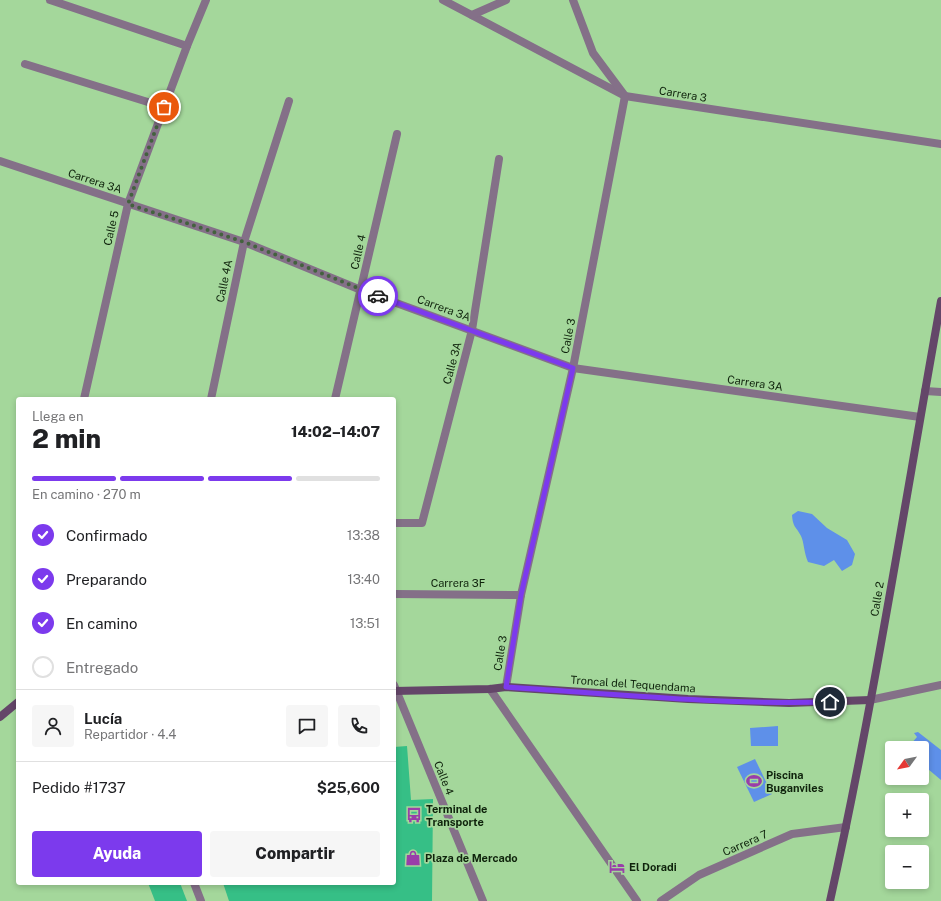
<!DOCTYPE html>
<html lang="es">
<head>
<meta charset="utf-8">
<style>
  body { margin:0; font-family:"Public Sans",sans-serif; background:#f6f6f6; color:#202124; height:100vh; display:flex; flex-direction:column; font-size:15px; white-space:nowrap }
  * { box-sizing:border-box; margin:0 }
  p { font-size:13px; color:#757577 }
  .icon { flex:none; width:22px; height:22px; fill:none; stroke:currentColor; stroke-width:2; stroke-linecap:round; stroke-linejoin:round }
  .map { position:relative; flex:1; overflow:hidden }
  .drawer { position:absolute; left:16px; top:397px; width:380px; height:488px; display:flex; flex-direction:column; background:#fff; border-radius:4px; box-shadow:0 2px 6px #0003 }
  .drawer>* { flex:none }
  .needle { width:26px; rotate:237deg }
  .fabs { position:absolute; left:885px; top:741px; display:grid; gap:8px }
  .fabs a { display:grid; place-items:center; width:44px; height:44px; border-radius:4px; background:#fff; box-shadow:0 2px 6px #0003; font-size:20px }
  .pin { position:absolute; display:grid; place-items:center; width:34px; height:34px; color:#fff; margin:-17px; border:2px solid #fff; border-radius:50%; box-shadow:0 1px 4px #0007 }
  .courier { position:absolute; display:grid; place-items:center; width:40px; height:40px; margin:-20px; border:3px solid #7c3aed; border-radius:50%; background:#fff; color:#222; box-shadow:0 1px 5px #0007 }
  .head em { font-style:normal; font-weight:800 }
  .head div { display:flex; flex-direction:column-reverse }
  .head { display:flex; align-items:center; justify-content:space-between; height:68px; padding:0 16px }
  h1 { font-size:26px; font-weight:800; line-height:30px }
  .bar { display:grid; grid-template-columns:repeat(4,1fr); gap:6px 4px; align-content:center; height:48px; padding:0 16px }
  .bar i { height:5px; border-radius:3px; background:#e0e0e0 }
  .bar .on { background:#7c3aed }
  .bar p { grid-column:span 4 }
  .line { display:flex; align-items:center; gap:10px; padding:0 16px; border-top:1px solid #e0e0e0 }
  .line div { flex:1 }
  .round { display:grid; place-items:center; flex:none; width:42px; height:42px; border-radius:4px; background:#f6f6f6 }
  ol { padding:0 16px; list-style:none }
  li { display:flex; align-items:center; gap:12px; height:44px }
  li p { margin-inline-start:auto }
  li .icon { padding:4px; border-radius:50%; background:#7c3aed; color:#fff; stroke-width:4 }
  li:last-child { color:#757577 }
  li i { width:22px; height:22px; border:2px solid #e0e0e0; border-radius:50% }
  .button { display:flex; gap:8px; margin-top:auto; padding:8px 16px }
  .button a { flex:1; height:46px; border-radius:4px; background:#7c3aed; color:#fff; font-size:16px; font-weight:800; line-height:46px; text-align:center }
  .button a+a { background:#f6f6f6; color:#202124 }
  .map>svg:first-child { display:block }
</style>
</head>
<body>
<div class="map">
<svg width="941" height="901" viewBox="0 0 941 901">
  <rect width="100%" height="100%" fill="#a4d79b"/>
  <g fill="#5e90e9">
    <path d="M798,511L812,514L827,528L847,540L855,554L852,565L842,571L834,560L824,566L808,562C804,553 804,542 801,536C796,526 793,528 792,515Z"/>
    <path d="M778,726V746H751L750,728Z"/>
    <path d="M918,732L941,750V780L922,764V748H906L907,742L910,745L917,737L914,733Z"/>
    <path d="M755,759L772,794L754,802L737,767Z"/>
  </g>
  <g fill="#36bf86">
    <path d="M407,746L411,800L433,799L432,901H229L223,883H394V747Z"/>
    <path d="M148,883H180L187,901H155Z"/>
  </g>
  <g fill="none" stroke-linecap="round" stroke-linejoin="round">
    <g stroke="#847088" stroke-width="8">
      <path d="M50,0L187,46"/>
      <path d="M443,0L625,96L941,144"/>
      <path d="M472,15L506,0"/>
      <path d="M25,64L164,107"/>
      <path d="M0,161L244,242L361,290L573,368L920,417"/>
      <path d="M925,391L941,392"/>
      <path d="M84,399L128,204L187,46L206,0"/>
      <path d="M211,399L244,242L289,101"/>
      <path d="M335,399L397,134"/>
      <path d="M394,523H422L472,330L499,159"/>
      <path d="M394,594L521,595"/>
      <path d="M394,685L483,901"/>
      <path d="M506,687L521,595L573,368L625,96L593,53L573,0"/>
      <path d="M490,689L637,901"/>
      <path d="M870,700L941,685"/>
      <path d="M194,883L201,901"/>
      <path d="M661,901L699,875L792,834L846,827"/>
    </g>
    <g stroke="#644669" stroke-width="8">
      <path d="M394,691L490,689L506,687L688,699L789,703L870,700"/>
      <path d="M0,717L18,702"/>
      <path d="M830,901C874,703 905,501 941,301"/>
    </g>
  </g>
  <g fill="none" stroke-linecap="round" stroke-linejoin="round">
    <path stroke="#43623e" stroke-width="4" stroke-dasharray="0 7.2" d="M164,107L128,204L244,242L378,296"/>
    <path stroke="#7c3aed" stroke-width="5" d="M378,296L573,368L521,595L506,687C614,694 722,705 830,702"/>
  </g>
  <defs>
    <symbol id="stadium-bare" viewBox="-9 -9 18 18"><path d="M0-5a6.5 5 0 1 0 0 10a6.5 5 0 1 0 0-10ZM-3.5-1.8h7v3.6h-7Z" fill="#993ea9" stroke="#a4d79b" stroke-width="2.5" paint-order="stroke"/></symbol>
    <symbol id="bus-bare" viewBox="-9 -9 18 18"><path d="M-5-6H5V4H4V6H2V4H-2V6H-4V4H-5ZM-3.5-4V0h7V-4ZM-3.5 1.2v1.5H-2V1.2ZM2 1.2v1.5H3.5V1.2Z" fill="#993ea9" stroke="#a4d79b" stroke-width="2.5" paint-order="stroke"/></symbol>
    <symbol id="shop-bare" viewBox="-9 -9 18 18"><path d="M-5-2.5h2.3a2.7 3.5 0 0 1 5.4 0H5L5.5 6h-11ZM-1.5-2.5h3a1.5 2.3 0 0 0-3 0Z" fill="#993ea9" stroke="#a4d79b" stroke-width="2.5" paint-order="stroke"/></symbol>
    <symbol id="hotel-bare" viewBox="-9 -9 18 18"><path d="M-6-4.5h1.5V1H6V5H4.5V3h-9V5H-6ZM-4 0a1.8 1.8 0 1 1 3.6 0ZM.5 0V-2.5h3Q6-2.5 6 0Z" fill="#993ea9" stroke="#a4d79b" stroke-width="2.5" paint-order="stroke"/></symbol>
  </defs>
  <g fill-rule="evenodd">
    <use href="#stadium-bare" x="743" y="770" width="22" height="22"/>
    <use href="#bus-bare" x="403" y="804" width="22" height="22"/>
    <use href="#shop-bare" x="402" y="847" width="22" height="22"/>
    <use href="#hotel-bare" x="606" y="856" width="22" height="22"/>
  </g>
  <g text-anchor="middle" stroke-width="3.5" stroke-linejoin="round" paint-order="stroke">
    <g font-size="11" fill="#0f230c" stroke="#a4d79b">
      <text transform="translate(683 94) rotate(9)" y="4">Carrera 3</text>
      <text transform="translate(95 181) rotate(18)" y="4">Carrera 3A</text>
      <text transform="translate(111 228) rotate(-77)" y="4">Calle 5</text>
      <text transform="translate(358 252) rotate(-77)" y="4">Calle 4</text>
      <text transform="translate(224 281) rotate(-78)" y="4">Calle 4A</text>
      <text transform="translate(444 308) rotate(20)" y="4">Carrera 3A</text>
      <text transform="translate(568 336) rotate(-79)" y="4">Calle 3</text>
      <text transform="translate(452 363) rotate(-75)" y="4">Calle 3A</text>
      <text transform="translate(755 383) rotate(8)" y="4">Carrera 3A</text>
      <text x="458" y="587">Carrera 3F</text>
      <text transform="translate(877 599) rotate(-80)" y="4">Calle 2</text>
      <text transform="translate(500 653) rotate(-81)" y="4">Calle 3</text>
      <text transform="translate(633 684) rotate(4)" y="4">Troncal del Tequendama</text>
      <text transform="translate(444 778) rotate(68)" y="4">Calle 4</text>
      <text transform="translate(745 843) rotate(-24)" y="4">Carrera 7</text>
    </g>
    <g font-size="11" font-weight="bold" fill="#0f230c" stroke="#a4d79b" text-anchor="start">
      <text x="766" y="779">Piscina<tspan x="766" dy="13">Buganviles</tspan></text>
      <text x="426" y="813">Terminal de<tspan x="426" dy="13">Transporte</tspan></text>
      <text x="425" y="862">Plaza de Mercado</text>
      <text x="629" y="871">El Doradi</text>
    </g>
  </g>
</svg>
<div class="fabs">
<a><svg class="needle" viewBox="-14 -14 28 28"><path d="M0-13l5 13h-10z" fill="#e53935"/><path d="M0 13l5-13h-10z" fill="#757577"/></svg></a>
<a>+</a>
<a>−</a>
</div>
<div class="pin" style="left:164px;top:107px;background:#ea580c"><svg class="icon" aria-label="bag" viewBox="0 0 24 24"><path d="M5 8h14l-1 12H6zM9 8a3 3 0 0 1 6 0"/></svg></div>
<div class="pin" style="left:830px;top:702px;background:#1f2937"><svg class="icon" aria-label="home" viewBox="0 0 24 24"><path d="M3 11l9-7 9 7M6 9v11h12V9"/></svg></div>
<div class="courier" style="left:378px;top:296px"><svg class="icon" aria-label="car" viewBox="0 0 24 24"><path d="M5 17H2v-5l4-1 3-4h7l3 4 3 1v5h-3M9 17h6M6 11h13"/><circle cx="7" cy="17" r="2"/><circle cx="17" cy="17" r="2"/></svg></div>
<section class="drawer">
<div class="head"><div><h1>2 min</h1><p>Llega en</p></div><em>14:02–14:07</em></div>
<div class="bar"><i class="on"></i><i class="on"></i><i class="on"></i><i></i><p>En camino · 270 m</p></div>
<ol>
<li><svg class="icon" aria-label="check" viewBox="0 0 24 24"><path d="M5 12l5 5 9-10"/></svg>Confirmado<p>13:38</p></li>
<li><svg class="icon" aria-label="check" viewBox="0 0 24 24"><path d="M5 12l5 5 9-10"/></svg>Preparando<p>13:40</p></li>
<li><svg class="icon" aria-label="check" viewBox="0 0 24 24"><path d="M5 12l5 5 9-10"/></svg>En camino<p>13:51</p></li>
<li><i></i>Entregado</li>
</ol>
<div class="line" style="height:72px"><a class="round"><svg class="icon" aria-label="person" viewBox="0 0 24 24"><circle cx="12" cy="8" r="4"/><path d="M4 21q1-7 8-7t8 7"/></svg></a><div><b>Lucía</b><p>Repartidor · 4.4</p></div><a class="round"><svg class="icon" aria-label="chat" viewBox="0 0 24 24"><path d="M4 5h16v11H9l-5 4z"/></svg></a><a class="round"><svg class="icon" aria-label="phone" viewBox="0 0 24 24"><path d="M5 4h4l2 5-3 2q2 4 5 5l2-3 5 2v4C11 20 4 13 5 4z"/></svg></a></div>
<div class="line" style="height:52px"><div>Pedido #1737</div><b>$25,600</b></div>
<div class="button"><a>Ayuda</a><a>Compartir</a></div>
</section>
</div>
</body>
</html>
